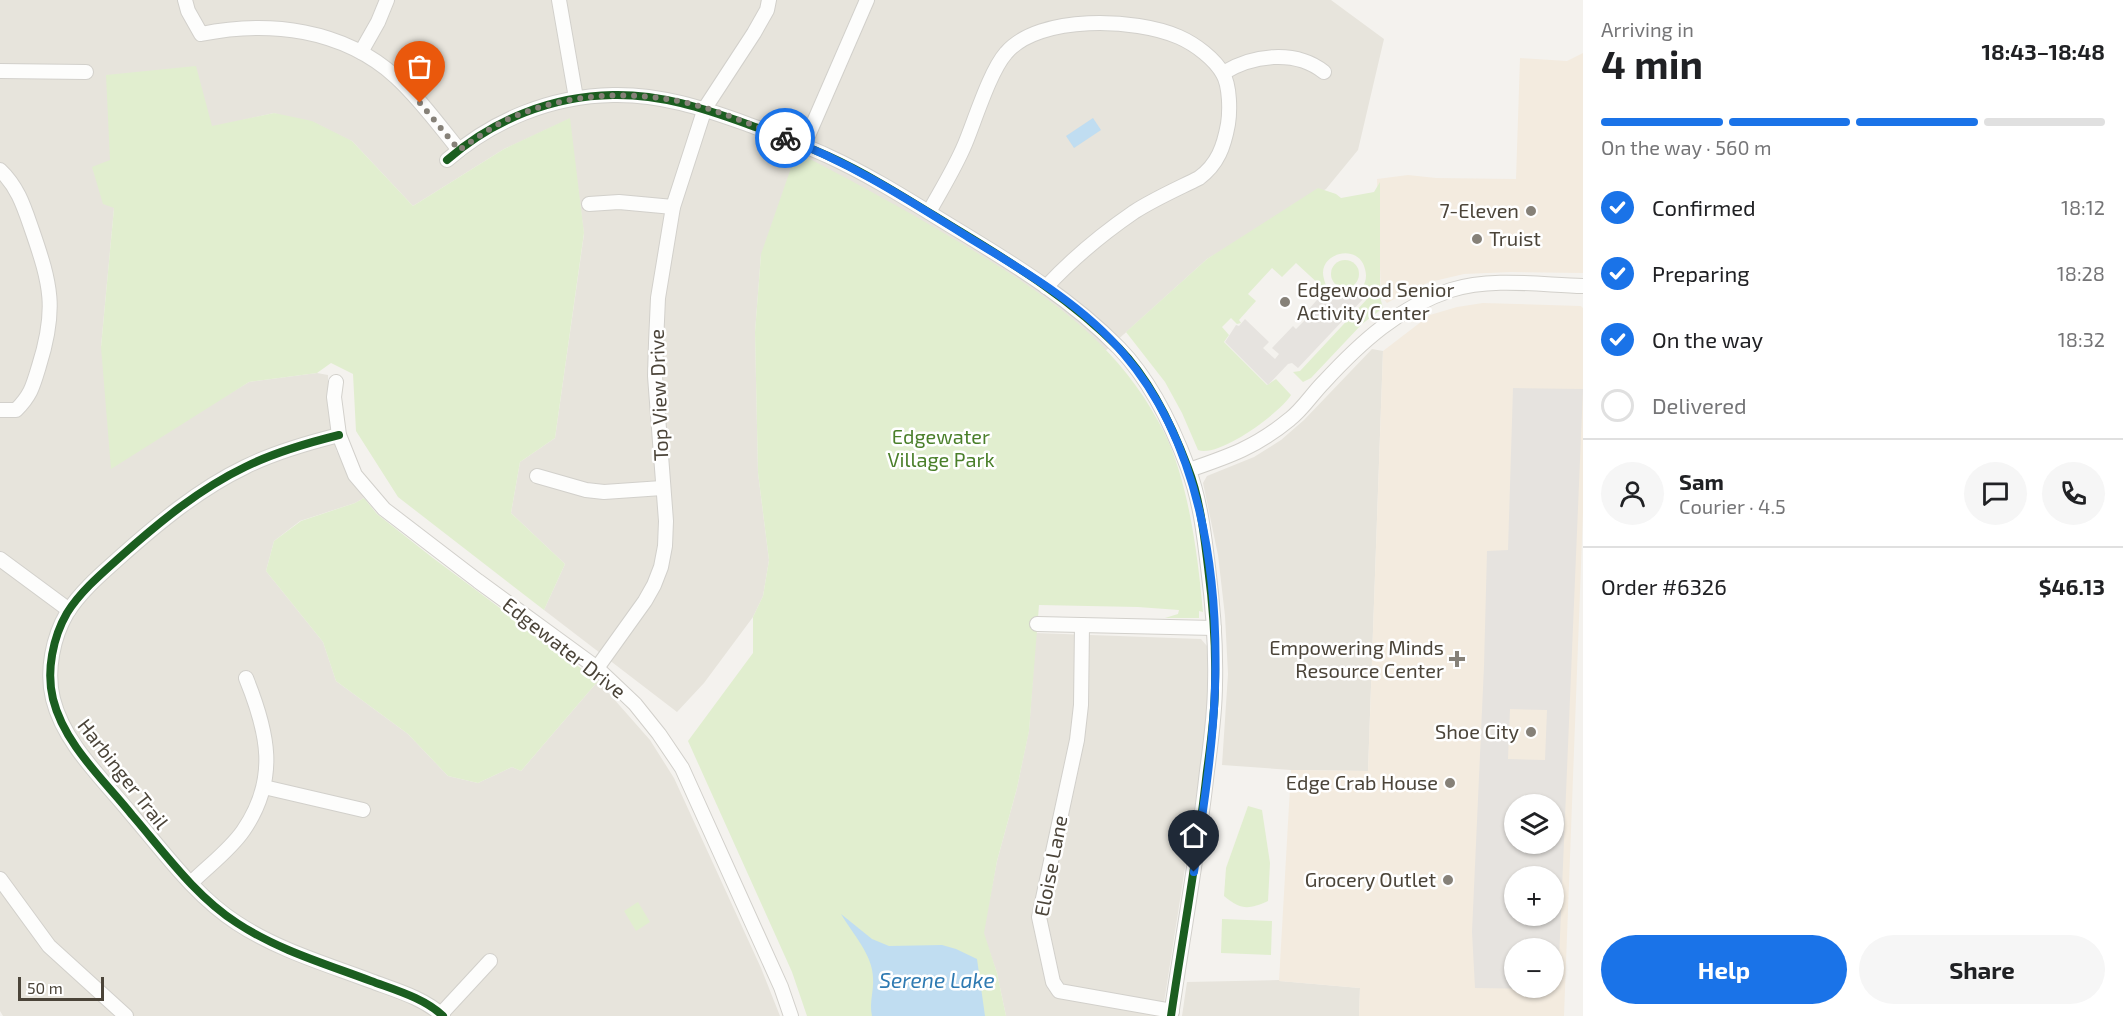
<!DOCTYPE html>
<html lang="en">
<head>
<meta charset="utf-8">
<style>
  body { margin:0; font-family:"Exo 2",sans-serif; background:#f6f6f6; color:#202124; height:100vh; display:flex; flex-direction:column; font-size:22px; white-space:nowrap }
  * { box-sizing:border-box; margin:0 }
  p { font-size:20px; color:#757577 }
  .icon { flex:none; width:33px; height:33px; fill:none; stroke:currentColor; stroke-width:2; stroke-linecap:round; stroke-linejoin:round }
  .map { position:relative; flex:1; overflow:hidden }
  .drawer { display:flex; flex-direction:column; background:#fff; width:540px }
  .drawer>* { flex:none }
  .tools { position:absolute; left:1504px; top:794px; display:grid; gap:12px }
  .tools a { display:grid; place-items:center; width:60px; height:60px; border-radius:50%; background:#fff; box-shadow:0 2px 4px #0004; font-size:30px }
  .scale { position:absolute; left:18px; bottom:15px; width:86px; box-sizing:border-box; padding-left:6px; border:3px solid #4b4439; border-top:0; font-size:16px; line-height:21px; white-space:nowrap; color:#4b4439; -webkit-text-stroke:4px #fff; paint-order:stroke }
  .pin { position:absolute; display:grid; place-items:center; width:51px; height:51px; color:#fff; margin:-62px -26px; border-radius:50% 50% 50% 0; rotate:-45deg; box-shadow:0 0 6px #0007 }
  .pin .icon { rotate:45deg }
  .courier { position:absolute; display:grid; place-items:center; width:60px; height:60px; margin:-30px; border:4px solid #1a73e8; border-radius:50%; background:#fff; color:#222; box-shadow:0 2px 8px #0007 }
  .overview em { font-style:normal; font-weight:700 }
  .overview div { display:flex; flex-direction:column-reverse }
  .overview { display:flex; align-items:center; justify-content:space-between; height:102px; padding:0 18px }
  h1 { font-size:39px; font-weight:700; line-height:45px }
  .bar { display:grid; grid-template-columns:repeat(4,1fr); gap:9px 6px; align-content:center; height:72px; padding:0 18px }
  .bar i { height:8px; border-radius:4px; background:#e0e0e0 }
  .bar .on { background:#1a73e8 }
  .bar p { grid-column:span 4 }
  .line { display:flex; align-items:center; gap:15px; padding:0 18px; border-top:2px solid #e0e0e0 }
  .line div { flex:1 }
  .round { display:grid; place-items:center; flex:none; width:63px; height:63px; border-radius:32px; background:#f6f6f6 }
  ol { padding:0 18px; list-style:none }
  li { display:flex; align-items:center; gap:18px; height:66px }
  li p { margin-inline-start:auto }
  li .icon { padding:6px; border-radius:50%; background:#1a73e8; color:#fff; stroke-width:4 }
  li:last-child { color:#757577 }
  li i { width:33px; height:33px; border:3px solid #e0e0e0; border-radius:50% }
  .primary-button { display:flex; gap:12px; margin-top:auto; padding:12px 18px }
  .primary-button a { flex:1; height:69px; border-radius:36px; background:#1a73e8; color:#fff; font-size:24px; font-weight:700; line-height:69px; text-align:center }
  .primary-button a+a { background:#f6f6f6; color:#202124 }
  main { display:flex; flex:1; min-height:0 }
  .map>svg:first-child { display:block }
</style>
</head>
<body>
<main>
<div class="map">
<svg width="1583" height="1016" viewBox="0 0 1583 1016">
  <rect width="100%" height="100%" fill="#f4f2ee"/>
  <g fill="#e7e4dc">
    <path d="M0,0H1331L1384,39L1358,150L1326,189L1207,259L1092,363L761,254L755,332L758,473L769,560L763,596L753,617L704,683L677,712L544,610L565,564L511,513L520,462L555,438L584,234L569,119L504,149L413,206L352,141L274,113L212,127L114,208L101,347L219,400L249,382L317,373L328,375V411L336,450L354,485L364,498L355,503L300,521L274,541L266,571L323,642L336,681L408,734L448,776L478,783L512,767L521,771L598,681L650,740L674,778L761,968L780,1016H3L0,1011Z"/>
    <path d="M1372,349L1383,351L1368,771L1291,770L1222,765L1228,674L1225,616L1218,555L1203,483L1207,476L1254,457L1281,440L1304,420Z"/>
    <path d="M1036,633L1201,639L1207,646L1208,705L1203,752L1162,1016H1006L997,973L983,933L997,861L1017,788L1029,730Z"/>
    <path d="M1279,980L1280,981L1360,988L1359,1016H1182L1187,982Z"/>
  </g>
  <g fill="#f3ebdf" fill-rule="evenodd">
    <path d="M1583,53V273L1511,272L1464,274L1430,282L1410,290L1387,303L1381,296L1377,179L1408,175L1436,178L1516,179L1520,58L1567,61Z"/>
    <path d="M1483,303L1581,306L1583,308V512L1564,1016H1359L1360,988L1279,981L1291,770L1368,771L1383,351L1430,315L1457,307ZM1515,804H1554V843H1515ZM1515,876H1554V915H1515ZM1515,948H1554V987H1515Z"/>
  </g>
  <g fill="#e1eecf">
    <path d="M196,66L212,126L274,113L312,121L352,141L413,206L504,149L570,118L584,233L555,438L520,462L511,513L565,564L544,610L398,497L356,431L353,374L331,363L317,373L249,382L111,469L101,347L114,208L103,204L92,167L110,160L106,75Z"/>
    <path d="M808,158C860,185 909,212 959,242C1044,293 1120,342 1165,434C1189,484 1198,557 1203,612L1199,611V618H1165L1178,614L1179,610L1138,607L1039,605L1029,731L1017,788L997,861L984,933L997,973L1006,1016H807L792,972L688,741L753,653V617L763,596L769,560L758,473L755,332L761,254L792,165Z"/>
    <path d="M1380,182V297L1383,308L1362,324L1311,378L1303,382L1293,372L1300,371L1369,297L1362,288C1366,282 1367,276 1365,269C1359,242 1316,253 1324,279C1325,285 1330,291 1333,296L1330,299L1323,292L1322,287L1296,263L1282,277L1272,268L1248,294L1256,301L1239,320L1241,323L1237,324L1231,318L1222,327L1229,335L1224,342L1267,385L1276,379L1291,395C1280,413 1219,458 1198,450L1182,413L1165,382L1126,332L1207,259L1318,188L1336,194L1341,198L1374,192Z"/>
    <circle cx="1345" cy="274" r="14"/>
    <path d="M364,498L377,514L433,558L598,681L521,771L512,767L478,783L448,776L408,734L336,681L323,642L266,571L274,541L301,521L355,503Z"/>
    <path d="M1248,806L1262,810L1270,863L1268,901C1248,910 1241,910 1224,896L1226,868Z"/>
    <path d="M638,902L650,922L636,931L624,911Z"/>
    <path d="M1222,919L1272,921L1271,955L1221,953Z"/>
  </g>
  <g fill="#e6e3df" fill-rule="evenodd">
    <path d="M1358,291L1365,297L1298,368L1292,363L1288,364L1268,385L1225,342L1236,325L1239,326L1245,319L1269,342L1263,348L1275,359L1279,354L1272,348L1293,326L1296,329L1312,313L1309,309L1323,293L1332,300Z"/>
    <path d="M1513,388L1583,389L1559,960L1554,963V948H1515V987H1548V989L1475,988L1472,932L1484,666L1487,551L1508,550ZM1510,709L1547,710L1545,760L1508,759ZM1515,804H1554V843H1515ZM1515,876H1554V915H1515Z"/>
  </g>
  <g fill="#c0ddf1">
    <path d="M1093,118L1101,130L1074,148L1066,136Z"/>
    <path d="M841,914L872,939L889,946L942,945L956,949L977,959L985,1016H872C869,1002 874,991 873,978C873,955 852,933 841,914Z"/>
  </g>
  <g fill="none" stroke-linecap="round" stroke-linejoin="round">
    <defs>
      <g id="minor">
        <path d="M185,0L188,11L201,34C269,20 343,29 396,77C419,98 439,125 459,150"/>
        <path d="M559,0L576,98"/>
        <path d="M361,52L378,22L387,0"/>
        <path d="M0,71L86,72"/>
        <path d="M1223,73C1252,55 1295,49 1324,72"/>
        <path d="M804,145L867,0"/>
        <path d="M447,160C493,120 551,96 613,95C660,94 703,108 747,124C774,134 802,144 828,156C874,177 918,206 961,232C1017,266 1073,301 1119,348C1151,381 1172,425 1188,468C1200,499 1204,534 1208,567C1213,606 1216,645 1215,684C1215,713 1211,742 1207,771C1198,853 1183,934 1171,1016"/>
        <path d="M0,170C18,187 24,207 32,230C51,285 57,309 39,366C33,386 31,395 16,410H0"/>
        <path d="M589,204L619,202L673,207"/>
        <path d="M929,212C941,190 955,168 965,144C975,120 990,71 1006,53C1039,14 1136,18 1179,37C1195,44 1215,59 1223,74C1230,86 1230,111 1228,124C1224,146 1218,164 1199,178C1177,189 1154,199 1134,212C1102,234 1072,259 1046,287"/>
        <path d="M336,382L334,397L339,435L355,475L384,509L478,581L597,668L635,704L659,734L682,768L781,987L791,1016"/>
        <path d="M339,435C307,443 275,452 245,467C199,489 157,524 119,558C101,574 80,592 67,613C53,637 46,671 53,699C64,744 104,780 132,815C164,852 195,896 237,923C278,950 326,964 371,981C395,990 424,998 443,1016"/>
        <path d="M1189,470C1230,456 1256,447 1290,419C1303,409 1312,394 1324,382C1360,343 1399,307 1451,290C1492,277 1541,285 1583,286"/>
        <path d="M537,476L586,490L604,492L662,488"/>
        <path d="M0,559L69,610"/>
        <path d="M1037,624L1214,628"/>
        <path d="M1082,625L1081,705L1077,740L1039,917L1053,982L1059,991L1172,1011"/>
        <path d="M597,668L645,601L654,585L661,567L665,546L666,521L655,376L656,343L658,298L673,207L705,108L754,33L767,10L769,0"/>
        <path d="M264,787L363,810"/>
        <path d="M0,879L49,946L126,1016"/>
        <path d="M191,883C208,866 229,851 243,831C279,779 268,732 246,678"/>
        <path d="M441,1014L490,961"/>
      </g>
    </defs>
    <use href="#minor" stroke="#d2d0cb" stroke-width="16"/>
    <use href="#minor" stroke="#fdfdfc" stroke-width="14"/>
    <defs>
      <g id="cycleway">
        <path d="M447,160C493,120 551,96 613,95C660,94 703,108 747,124C774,134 802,144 828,156C874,177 918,206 961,232C1017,266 1073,301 1119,348C1151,381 1172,425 1188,468C1200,499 1204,534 1208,567C1213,606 1216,645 1215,684C1215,713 1211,742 1207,771C1198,853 1183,934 1171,1016"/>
        <path d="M339,435C307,443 275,452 245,467C199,489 157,524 119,558C101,574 80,592 67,613C53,637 46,671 53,699C64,744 104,780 132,815C164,852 195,896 237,923C278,950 326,964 371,981C395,990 424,998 443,1016"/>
      </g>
    </defs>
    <use href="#cycleway" stroke="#fff" stroke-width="11"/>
    <use href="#cycleway" stroke="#1b5e20" stroke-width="8"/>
  </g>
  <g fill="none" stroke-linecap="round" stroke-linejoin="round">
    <path stroke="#868178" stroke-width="6" stroke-dasharray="0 10.8" d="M420,103L459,150C478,137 497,123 518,115C567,95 620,91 672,100C710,106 749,124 785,138"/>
    <path stroke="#1a73e8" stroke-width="8" d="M785,138C850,162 910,201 968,237C1022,270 1082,304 1123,353C1200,442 1219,573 1215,688C1213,749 1203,811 1194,872"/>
  </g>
  <g fill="#868178" stroke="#fff" stroke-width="2">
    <circle cx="1531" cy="211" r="6"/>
    <circle cx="1477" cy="239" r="6"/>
    <circle cx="1285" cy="302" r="6"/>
    <path d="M1454 650h6v6h6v6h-6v6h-6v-6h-6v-6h6z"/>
    <circle cx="1531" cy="732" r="6"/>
    <circle cx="1450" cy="783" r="6"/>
    <circle cx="1448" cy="880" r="6"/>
  </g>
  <g text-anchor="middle" stroke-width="5" stroke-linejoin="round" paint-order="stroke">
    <g font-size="20" fill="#4b4439" stroke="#fff" text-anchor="end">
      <text x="1519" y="218">7-Eleven</text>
      <text x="1489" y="246" text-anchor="start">Truist</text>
      <text x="1297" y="297" text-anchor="start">Edgewood Senior<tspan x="1297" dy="23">Activity Center</tspan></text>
      <text x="1444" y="655">Empowering Minds<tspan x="1444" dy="23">Resource Center</tspan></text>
      <text x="1519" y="739">Shoe City</text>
      <text x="1438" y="790">Edge Crab House</text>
      <text x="1436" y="887">Grocery Outlet</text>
    </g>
    <g font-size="20" fill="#4b4439" stroke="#fff">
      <text transform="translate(659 395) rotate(-92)" y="7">Top View Drive</text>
      <text transform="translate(564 648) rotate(38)" y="7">Edgewater Drive</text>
      <text transform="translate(123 774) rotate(52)" y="7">Harbinger Trail</text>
      <text transform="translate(1051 866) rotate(-79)" y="7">Eloise Lane</text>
    </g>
    <g font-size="20" fill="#4a7f2a" stroke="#fff">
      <text x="941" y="444">Edgewater<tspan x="941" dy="23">Village Park</tspan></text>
    </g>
    <g font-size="21" font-style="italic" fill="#2e7ab2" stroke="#fff">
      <text x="937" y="988">Serene Lake</text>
    </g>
  </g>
</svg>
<div class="tools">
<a><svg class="icon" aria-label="layers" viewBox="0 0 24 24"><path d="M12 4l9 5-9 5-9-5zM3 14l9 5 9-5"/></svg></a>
<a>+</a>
<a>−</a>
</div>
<div class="scale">50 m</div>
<div class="pin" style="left:420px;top:103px;background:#ea580c"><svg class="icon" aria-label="bag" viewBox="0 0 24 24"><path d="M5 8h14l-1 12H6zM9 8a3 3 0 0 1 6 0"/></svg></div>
<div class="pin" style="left:1194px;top:872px;background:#1f2937"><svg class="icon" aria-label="home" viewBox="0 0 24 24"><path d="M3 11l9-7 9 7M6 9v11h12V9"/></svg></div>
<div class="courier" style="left:785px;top:138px"><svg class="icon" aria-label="bike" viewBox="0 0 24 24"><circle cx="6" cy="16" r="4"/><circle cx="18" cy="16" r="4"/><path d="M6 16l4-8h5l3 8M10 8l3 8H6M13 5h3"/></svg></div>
</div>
<section class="drawer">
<div class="overview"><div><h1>4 min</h1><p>Arriving in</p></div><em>18:43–18:48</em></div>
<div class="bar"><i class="on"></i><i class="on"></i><i class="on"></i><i></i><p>On the way · 560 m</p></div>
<ol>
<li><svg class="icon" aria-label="check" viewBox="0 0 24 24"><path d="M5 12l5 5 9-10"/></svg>Confirmed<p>18:12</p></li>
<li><svg class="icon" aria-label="check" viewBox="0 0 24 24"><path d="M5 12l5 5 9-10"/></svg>Preparing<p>18:28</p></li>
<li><svg class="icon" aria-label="check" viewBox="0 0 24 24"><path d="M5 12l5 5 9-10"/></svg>On the way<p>18:32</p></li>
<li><i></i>Delivered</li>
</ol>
<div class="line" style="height:108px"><a class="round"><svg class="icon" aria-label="person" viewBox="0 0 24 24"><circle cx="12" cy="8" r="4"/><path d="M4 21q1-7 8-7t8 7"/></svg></a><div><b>Sam</b><p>Courier · 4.5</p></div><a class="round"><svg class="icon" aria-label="chat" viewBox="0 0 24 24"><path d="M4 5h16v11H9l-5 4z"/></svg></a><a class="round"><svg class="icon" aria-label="phone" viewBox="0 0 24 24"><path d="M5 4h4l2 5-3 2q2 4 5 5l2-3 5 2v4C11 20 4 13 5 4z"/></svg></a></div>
<div class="line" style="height:78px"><div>Order #6326</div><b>$46.13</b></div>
<div class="primary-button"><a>Help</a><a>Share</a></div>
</section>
</main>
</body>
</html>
